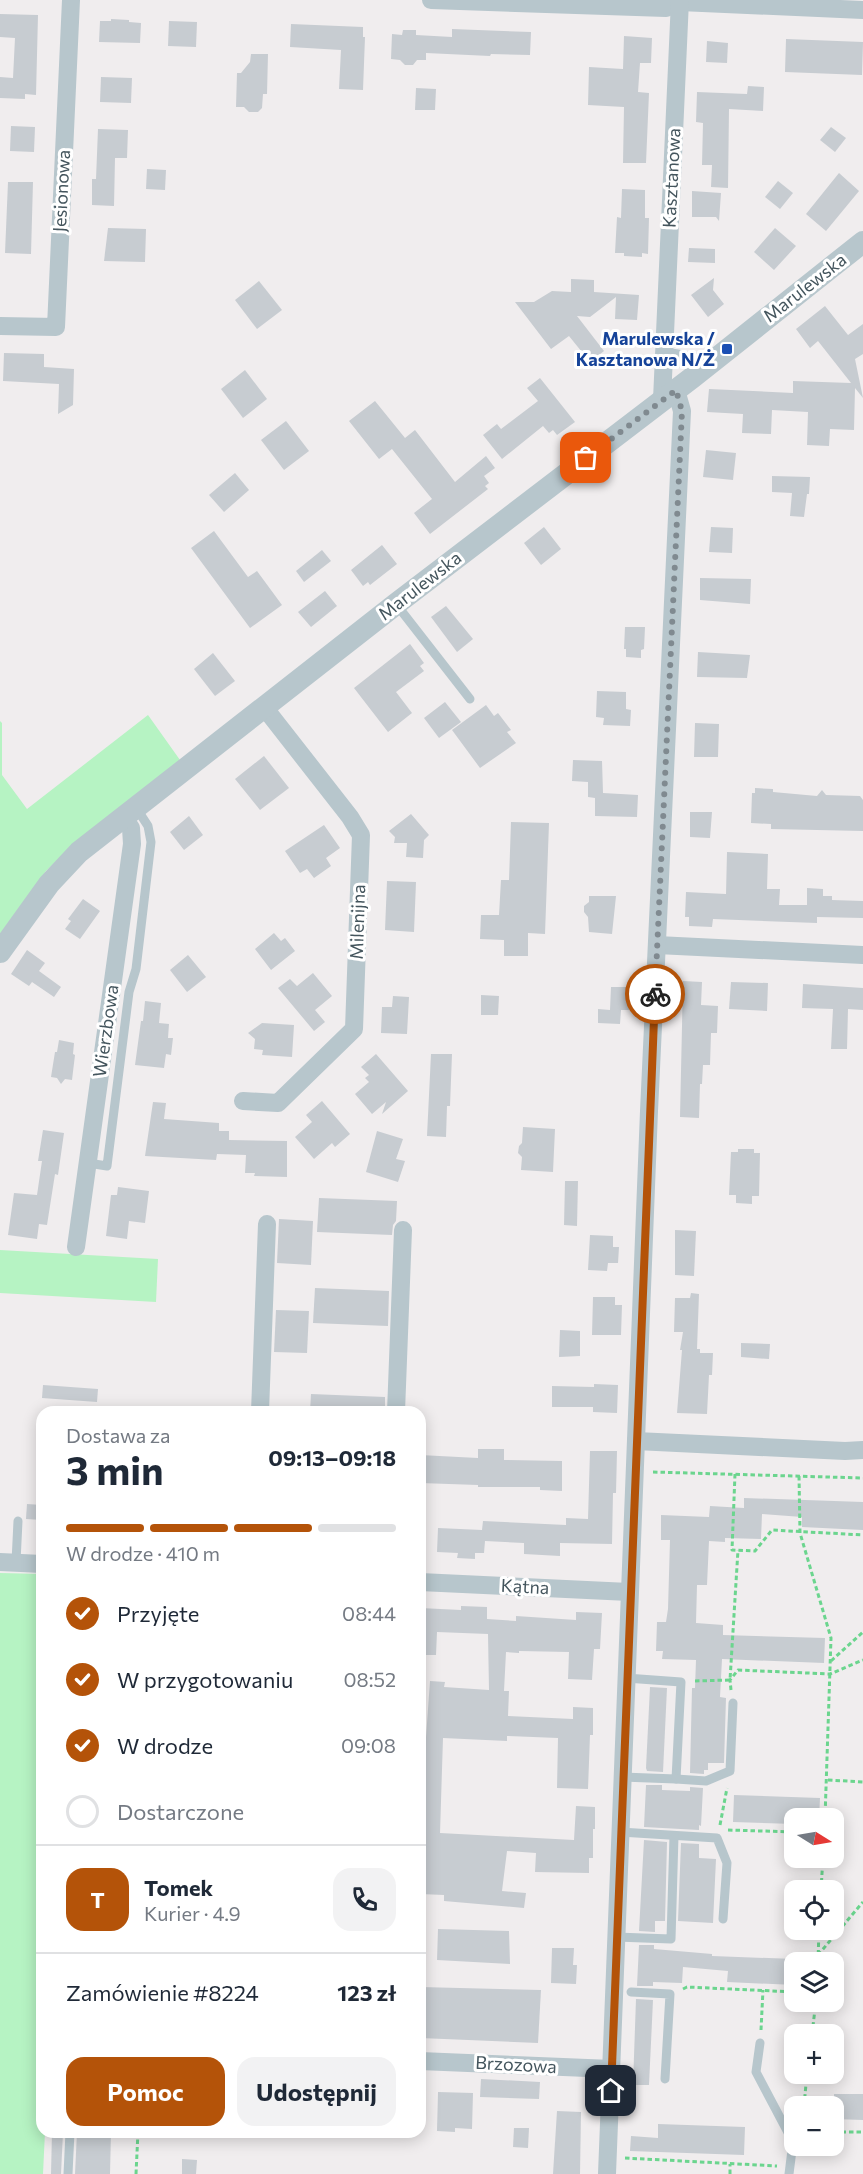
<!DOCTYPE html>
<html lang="pl">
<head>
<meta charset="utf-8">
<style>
  body { margin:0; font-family:Commissioner,sans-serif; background:#f2f2f3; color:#1f2937; height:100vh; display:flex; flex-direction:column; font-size:22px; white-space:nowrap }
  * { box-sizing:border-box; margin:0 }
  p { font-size:20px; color:#747a83 }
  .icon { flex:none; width:33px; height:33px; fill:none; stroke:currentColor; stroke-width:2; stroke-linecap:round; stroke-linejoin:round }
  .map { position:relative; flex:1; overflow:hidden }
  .details { position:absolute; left:36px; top:1406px; width:390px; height:732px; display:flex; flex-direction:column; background:#fff; border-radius:18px; box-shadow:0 3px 15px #0003 }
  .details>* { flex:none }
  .needle { width:39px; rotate:101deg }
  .controls { position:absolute; left:784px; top:1808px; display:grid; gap:12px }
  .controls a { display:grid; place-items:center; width:60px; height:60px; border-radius:12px; background:#fff; box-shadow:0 3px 15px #0003; font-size:30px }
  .pin { position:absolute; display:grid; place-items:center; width:51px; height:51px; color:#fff; margin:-26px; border-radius:12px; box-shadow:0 3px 9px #0006 }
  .courier { position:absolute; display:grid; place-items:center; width:60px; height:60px; margin:-30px; border:4px solid #b45309; border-radius:50%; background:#fff; color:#222; box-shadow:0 2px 8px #0007 }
  .summary em { font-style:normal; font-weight:700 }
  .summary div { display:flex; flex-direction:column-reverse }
  .summary { display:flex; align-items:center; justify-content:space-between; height:102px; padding:0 30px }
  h1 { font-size:39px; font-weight:700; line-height:45px }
  .bar { display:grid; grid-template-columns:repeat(4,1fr); gap:9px 6px; align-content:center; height:72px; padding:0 30px }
  .bar i { height:8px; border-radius:4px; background:#e0e1e3 }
  .bar .active { background:#b45309 }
  .bar p { grid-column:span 4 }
  .line { display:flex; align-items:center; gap:15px; padding:0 30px; border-top:2px solid #e0e1e3 }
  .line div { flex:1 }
  .round { display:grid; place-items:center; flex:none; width:63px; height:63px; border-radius:18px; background:#f2f2f3 }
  ol { padding:0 30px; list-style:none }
  li { display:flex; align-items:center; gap:18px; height:66px }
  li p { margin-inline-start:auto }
  li .icon { padding:6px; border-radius:50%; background:#b45309; color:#fff; stroke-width:4 }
  li:last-child { color:#747a83 }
  li i { width:33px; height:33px; border:3px solid #e0e1e3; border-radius:50% }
  .primary-button { display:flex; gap:12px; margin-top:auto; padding:12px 30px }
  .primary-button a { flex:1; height:69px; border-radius:18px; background:#b45309; color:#fff; font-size:24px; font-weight:700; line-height:69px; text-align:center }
  .primary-button a+a { background:#f2f2f3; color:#1f2937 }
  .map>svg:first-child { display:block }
</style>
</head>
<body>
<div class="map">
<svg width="863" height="2174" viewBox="0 0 863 2174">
  <rect width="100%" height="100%" fill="#f0edee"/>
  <g fill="#b6f3c3">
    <path d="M148,715L180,760L71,847L46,871L0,934V721L2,723V775L27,809Z"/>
    <path d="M0,1250L158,1259L156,1302L0,1293Z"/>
    <path d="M0,1573L42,1574V2132H45L43,2174H0Z"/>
  </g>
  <g fill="#c7ccd1">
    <path d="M0,14L38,15L36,95L25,94V99L0,98V77L13,78L15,38L0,37Z"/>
    <path d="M111,19L129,20V22L141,23L140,43L99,42L100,21H111Z"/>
    <path d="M169,21L197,22L196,47L168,46Z"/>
    <path d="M291,24L363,27V37H365L363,90L339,89L341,50L290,47Z"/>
    <path d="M452,29L531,32L530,55L491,54L490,56L426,53V60H417L413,65H405L400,60L391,59L392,34L402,35L403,30H416V35L452,37Z"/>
    <path d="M624,36L652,38L651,63H640L638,92L649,93L646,163H623L624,107L588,105L589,67L623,69Z"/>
    <path d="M786,39L863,42L862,75L785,72Z"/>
    <path d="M707,41L728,43L727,63L706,62Z"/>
    <path d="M251,54H268L267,94H263L262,108L258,112H249L244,107H236L237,73H241L250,62Z"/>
    <path d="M101,77L132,78L131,103L100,102Z"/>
    <path d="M748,86L764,87L763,111L729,109L728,188L711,187L712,165H702L703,123L696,122L697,92L747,94Z"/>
    <path d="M416,88L436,89L435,110H415Z"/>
    <path d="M11,126L35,127L34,152L10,151Z"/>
    <path d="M831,127L846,138L835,152L820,140Z"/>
    <path d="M98,129L128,130L127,158H115L114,206L92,205V179H96Z"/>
    <path d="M147,169L166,170L165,190L146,189Z"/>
    <path d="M839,173L859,191L826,231L806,214Z"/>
    <path d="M778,181L793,193L780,209L765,197Z"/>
    <path d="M8,182H33L31,254L5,253Z"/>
    <path d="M622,189L645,190V218H649L648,254L642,253V257L624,256V253H615L617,217L621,218Z"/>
    <path d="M692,191L721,193L719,221L716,217H692Z"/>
    <path d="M108,228L146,229L145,262L104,261Z"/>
    <path d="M775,228L796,246L774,270L754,252Z"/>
    <path d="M689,248L715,249V263L688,262Z"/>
    <path d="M714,278L713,290L724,304L708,317L691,295Z"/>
    <path d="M571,279L594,280V292L639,295L637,320L615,319L616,297L590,317L577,316L604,351L590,362L569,336L551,349L515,302H534L552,291L571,292Z"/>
    <path d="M259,281L282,310L257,329L235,300Z"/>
    <path d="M825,306L848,335L863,324V354L855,359L863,398L855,388L854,430L830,429L829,446L807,445L808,412L772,410L771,434L742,433L743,414L707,412L709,389L793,393V381L851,383L818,341L810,348L796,329Z"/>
    <path d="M4,353L44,354V367L74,369L73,405L58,414L59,384L3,381Z"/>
    <path d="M245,370L267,399L243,418L221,389Z"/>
    <path d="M540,378L575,422L557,435L553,430L549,433L543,426L502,459L483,435L497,424L501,429L538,401L527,388Z"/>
    <path d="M375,401L405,438L415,430L455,482L486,456L495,468L484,476L489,483L485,486L488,489L430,534L414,513L432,499L392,449L379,459L349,421Z"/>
    <path d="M286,421L309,451L284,470L261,440Z"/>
    <path d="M706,450L736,453L733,480L703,477Z"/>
    <path d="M235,473L249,490L224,512L209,495Z"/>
    <path d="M772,476L810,477L809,494H807L804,517L790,516L792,493L772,492Z"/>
    <path d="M544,527L561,549L541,565L524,543Z"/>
    <path d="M711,527L733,528L732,553L709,552Z"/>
    <path d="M214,531L248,577L257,571L282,605L250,628L191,548Z"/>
    <path d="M382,545L397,564L370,585L368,582L363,586L351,570Z"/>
    <path d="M322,550L331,561L304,582L296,571Z"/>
    <path d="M700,578L751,579L750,604L700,600Z"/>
    <path d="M325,591L337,606L311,627L298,612Z"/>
    <path d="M446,606L473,639L457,652L431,617Z"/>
    <path d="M625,627H645L644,649L641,650V658L626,657V649H624Z"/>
    <path d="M410,644L424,663L420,666L424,671L396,692L412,713L388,732L354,688Z"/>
    <path d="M698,652L750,655L747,678L697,677Z"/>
    <path d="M213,653L235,681L215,696L194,669Z"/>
    <path d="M597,691L626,692V709L631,710L630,726L603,725L604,718L596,717Z"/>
    <path d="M445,702L461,722L439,738L424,718Z"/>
    <path d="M486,705L494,716L498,713L511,730L507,732L516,743L480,768L452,730Z"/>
    <path d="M695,723L719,724L718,757H694Z"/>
    <path d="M264,756L289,788L260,810L235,779Z"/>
    <path d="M573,760L602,761L603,793L638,795L637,817L595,816V798L588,797V782L572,781Z"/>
    <path d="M755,788L773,789V792L817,796L822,790L826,795L860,796L863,800V831L771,829V824L751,823L752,793H755Z"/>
    <path d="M690,812H712L710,838L690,837Z"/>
    <path d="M411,814L429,835L424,840L423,858L406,857L407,843H394L395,837L389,831Z"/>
    <path d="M189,816L203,835L184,850L170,832Z"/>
    <path d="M511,822L549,823L545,934L528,933V956H504V940L480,939L481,915H499L501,880H509Z"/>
    <path d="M324,825L340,848L326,858L331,866L314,878L307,869L300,873L285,851Z"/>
    <path d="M727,852L768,854L767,889H780L779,905H807V888L823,889V896H832V900L863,901V918L817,917V923L713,919L712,927L689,926V917H685L686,892L726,894Z"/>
    <path d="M387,881L416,882L414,932L385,930Z"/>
    <path d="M589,896H616L612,934L589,932L588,917L584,912V906L589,902Z"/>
    <path d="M83,899L100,911L80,939L65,929L71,921L68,919Z"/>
    <path d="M274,933L281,941L285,938L295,951L271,970L255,949Z"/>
    <path d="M27,950L45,963L39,971L61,987L54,997L32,982L29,986L11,974Z"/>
    <path d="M188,955L206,977L187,992L170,970Z"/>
    <path d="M313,973L332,996L315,1010L325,1022L314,1031L278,988L290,979L297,986Z"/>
    <path d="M683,981L702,982L701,1005L718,1006L717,1033H711L710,1065H703L702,1084H700L699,1118L680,1117Z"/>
    <path d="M731,982L768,983L767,1011L729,1009Z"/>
    <path d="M803,984L863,988V1010L848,1009L847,1049H831L833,1009L802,1008Z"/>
    <path d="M611,987H630L629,1010H621L620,1024L598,1023V1009L610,1010Z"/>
    <path d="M481,995L499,996L498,1015H481Z"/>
    <path d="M393,996L409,997L407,1034L381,1033L382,1007H392Z"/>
    <path d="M145,1001L161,1003L159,1023L169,1024L168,1038H173L171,1055L166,1054L164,1068L135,1065L141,1021H143Z"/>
    <path d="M262,1023L294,1025L292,1057L262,1055L263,1050L254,1049L255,1039L248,1033Z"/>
    <path d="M59,1040L74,1043L73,1054L75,1055L72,1080L65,1079L61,1084L57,1078L51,1077L55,1052H57Z"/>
    <path d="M376,1054L408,1091L382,1114L386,1102L372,1114L355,1094L369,1082L365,1078L369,1075L361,1067Z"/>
    <path d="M431,1054H452L450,1106H447L446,1137L427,1136Z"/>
    <path d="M322,1101L350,1134L335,1147L332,1143L314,1159L295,1137L312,1122L306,1115Z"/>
    <path d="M153,1102L166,1103L164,1119L219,1123V1131H229V1140L287,1141V1177L254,1176L255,1173H245L246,1155L217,1154L216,1160L145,1156Z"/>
    <path d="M523,1127L555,1129L553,1172L521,1170L522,1157L518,1153L519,1146L522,1143Z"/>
    <path d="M43,1130L64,1133L58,1175L55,1174L47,1225L39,1224L37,1239L8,1235L14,1193L37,1195L42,1161H38Z"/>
    <path d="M377,1131L403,1139L396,1159L405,1161L398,1182L366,1172Z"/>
    <path d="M738,1149H754V1153H760L759,1196H752V1204L736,1203V1195H729L731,1152H738Z"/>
    <path d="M565,1181H578L577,1226L564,1225Z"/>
    <path d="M118,1187L149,1191L145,1223L129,1221L127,1239L106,1236L111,1195H117Z"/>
    <path d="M319,1198L397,1201L396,1221L393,1225L392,1235L317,1232Z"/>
    <path d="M279,1219L313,1221L311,1265L277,1263Z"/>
    <path d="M675,1230L696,1231L694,1276L675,1275Z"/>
    <path d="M590,1235L613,1236V1247H619L618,1263H608L607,1271L588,1270Z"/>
    <path d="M315,1288L389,1291L388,1326L313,1323Z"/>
    <path d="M691,1293L699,1294L697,1349H700V1353H713L712,1375H709L707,1414L677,1413L682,1350H680L683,1332H674L675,1298H690Z"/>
    <path d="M593,1297H615V1305H622L621,1335H592Z"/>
    <path d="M276,1310L309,1311L307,1353L274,1352Z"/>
    <path d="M560,1330L580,1331V1356L559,1357Z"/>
    <path d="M741,1343L770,1344L769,1359L741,1357Z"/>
    <path d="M594,1384L618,1385L617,1413L593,1412V1407H552V1386L594,1387Z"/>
    <path d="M43,1385L98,1389L97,1402L42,1398Z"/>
    <path d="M311,1394L385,1397V1412H310Z"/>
    <path d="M478,1449H504V1460L562,1461V1491L540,1490V1487H478V1485L420,1483V1455L478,1458Z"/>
    <path d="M590,1451H617L616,1493H613L612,1544L560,1543V1556L524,1554V1543L485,1541L484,1553H475V1559L457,1558L458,1553L437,1552L438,1528L482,1530L483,1521L566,1525V1518L588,1519Z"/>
    <path d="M744,1498L863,1502V1530L802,1527V1517L762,1514L761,1539L725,1538V1542L709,1541L707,1585H697L696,1623L723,1625V1635L825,1638L824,1663L722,1659L720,1697L726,1698L724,1763H708V1770H704V1774L690,1773L692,1688H695L696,1660L662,1659L663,1651H656L657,1622H666L668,1609L670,1540H661V1515L709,1517L710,1506L744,1508Z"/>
    <path d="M27,1504L42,1505V1520L26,1519Z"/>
    <path d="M461,1606L487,1607V1619L516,1621V1616L576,1620V1612L602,1613L600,1649H594L592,1680L568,1679L569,1652L519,1651V1653L506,1652L504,1691H509L508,1716L573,1719V1707L593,1708V1735H590L588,1789L557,1788L558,1738L507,1736V1741L443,1738L440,1833L574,1840L576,1806L595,1807V1829H593V1858H589V1873L535,1872L536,1853L507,1851L502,1891L526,1893L524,1908L444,1901V1895L420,1894V1841H424L426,1737L430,1681L445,1682L444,1687L489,1690L488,1634L437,1632L436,1655H420V1608L461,1610Z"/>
    <path d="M650,1687L667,1688L663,1772L647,1771L646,1768Z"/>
    <path d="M646,1785H662V1790L690,1791V1787L703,1788L701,1826L699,1825V1830L644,1827Z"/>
    <path d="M734,1795L820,1798L819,1818H795V1824L733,1822Z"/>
    <path d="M644,1840L667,1842L665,1921H655V1932L639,1931Z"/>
    <path d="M681,1843L699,1844V1858L716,1859L713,1923L678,1921Z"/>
    <path d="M438,1929L509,1931L510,1964L437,1960Z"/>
    <path d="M639,1945H654V1949L712,1954V1956L795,1959V1985L727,1982L728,1971L683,1967L682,1983L653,1982V1986H637Z"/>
    <path d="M552,1948H574L573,1965H577L576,1984L551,1983Z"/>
    <path d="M420,1987L541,1990L538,2043L420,2038Z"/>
    <path d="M636,1999L653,2000L649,2085H633Z"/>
    <path d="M481,2079L540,2082L539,2099L480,2097Z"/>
    <path d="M438,2092L473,2093L472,2129L455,2128V2132L437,2131Z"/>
    <path d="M834,2094H863V2120L834,2119Z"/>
    <path d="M557,2111L581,2112L580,2174H553Z"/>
    <path d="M658,2124L745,2127L744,2155L630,2151L631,2136L658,2138Z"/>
    <path d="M514,2128H529L528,2148L513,2147Z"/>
    <path d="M52,2132H63L61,2174H51Z"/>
    <path d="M77,2132H111L110,2174H75Z"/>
    <path d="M182,2159L197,2160L196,2174H182Z"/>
  </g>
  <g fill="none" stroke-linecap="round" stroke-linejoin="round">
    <g stroke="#6bd58e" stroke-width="3" stroke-dasharray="4.5 3" stroke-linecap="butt">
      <path d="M653,1472L863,1478"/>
      <path d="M735,1474L732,1550L755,1551L772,1530L863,1535"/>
      <path d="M799,1476L800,1533L831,1638L825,1818"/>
      <path d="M831,1661L863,1632"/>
      <path d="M695,1681L730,1680L738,1550"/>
      <path d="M731,1690L730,1680L738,1670L830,1674L863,1660"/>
      <path d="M828,1780L863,1782"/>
      <path d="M720,1825L727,1788"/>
      <path d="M728,1830L795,1832"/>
      <path d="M821,1890L823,1857"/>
      <path d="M818,1955L863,1902"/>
      <path d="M818,1962L819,1929"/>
      <path d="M683,1989L687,1987L795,1992"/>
      <path d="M761,2030L763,1990"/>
      <path d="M812,2034L816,2001"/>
      <path d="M804,2106L807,2073"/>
      <path d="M834,2132H863"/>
      <path d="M625,2158L777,2166"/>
      <path d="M136,2174L138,2132"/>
      <path d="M730,2174V2164"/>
    </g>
    <g stroke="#b7c6cc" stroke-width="9">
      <path d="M396,604L470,699"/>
      <path d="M88,1163L107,1166L129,992L136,969L151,842L148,826L137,809"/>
      <path d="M16,1562L18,1521"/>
      <path d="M622,1777L676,1779L681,1682L626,1678"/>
      <path d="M676,1779L706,1781L730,1771L733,1703"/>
      <path d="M620,1832L717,1838L727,1863L723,1919"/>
      <path d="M616,1937L671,1939L674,1836"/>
      <path d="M631,1992L670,1994L665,2079"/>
      <path d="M760,2043L756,2072L793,2142L789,2174"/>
      <path d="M68,2174L70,2132"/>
    </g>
    <g stroke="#b7c6cc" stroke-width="18">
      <path d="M431,0L666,8L680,2L863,10"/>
      <path d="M0,326L56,327L71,0"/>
      <path d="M664,356L709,364"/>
      <path d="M662,400L680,0"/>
      <path d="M657,945L863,955"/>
      <path d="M243,1101L278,1103L354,1029L361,835L350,817L264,707"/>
      <path d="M76,1247L132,844L131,828L123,817"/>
      <path d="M260,1412L267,1224"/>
      <path d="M396,1412L403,1230"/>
      <path d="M636,1441L845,1451L863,1450"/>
      <path d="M0,1562L42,1564"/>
      <path d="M420,1582L629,1592"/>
      <path d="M420,2061L612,2069"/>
      <path d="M607,2174L649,1111L682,411L676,390"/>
    </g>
    <path stroke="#b7c6cc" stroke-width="22" d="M0,952L49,884L79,852L396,604L693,377L863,242"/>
  </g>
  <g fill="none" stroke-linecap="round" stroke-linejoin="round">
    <path stroke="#808a90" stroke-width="6" stroke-dasharray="0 10.8" d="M586,458L676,390L682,411L655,994"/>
    <path stroke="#b45309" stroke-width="8" d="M611,2091L655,994"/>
  </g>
  <rect fill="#1a4fb4" stroke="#fff" stroke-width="2" x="721" y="343" width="12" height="12" rx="3"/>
  <g text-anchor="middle" stroke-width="6" stroke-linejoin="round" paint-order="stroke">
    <g font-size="18" fill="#44555d" stroke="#fff">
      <text transform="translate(672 178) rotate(-87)" y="6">Kasztanowa</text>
      <text transform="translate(62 191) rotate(-87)" y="6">Jesionowa</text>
      <text transform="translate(805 288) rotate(-38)" y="6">Marulewska</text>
      <text transform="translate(420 586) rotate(-38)" y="6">Marulewska</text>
      <text transform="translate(358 922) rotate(-88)" y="6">Milenijna</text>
      <text transform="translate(106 1031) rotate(-82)" y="6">Wierzbowa</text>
      <text transform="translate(525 1587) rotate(3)" y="6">Kątna</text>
      <text transform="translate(516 2065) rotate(3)" y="6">Brzozowa</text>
    </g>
    <g font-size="18" font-weight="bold" fill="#164399" stroke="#fff" text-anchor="end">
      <text x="715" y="345">Marulewska /<tspan x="715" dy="21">Kasztanowa N/Ż</tspan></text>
    </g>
  </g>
</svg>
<div class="controls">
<a><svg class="needle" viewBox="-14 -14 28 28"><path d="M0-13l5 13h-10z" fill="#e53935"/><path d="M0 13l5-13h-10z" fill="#747a83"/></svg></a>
<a><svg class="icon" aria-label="locate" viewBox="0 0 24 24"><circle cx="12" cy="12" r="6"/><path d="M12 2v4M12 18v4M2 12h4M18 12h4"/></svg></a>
<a><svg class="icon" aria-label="layers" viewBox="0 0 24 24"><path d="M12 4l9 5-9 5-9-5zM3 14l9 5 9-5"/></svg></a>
<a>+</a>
<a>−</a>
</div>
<div class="pin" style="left:586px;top:458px;background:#ea580c"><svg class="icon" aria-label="bag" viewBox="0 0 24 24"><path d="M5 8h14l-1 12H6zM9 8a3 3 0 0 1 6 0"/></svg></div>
<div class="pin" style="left:611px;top:2091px;background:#1f2937"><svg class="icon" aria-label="home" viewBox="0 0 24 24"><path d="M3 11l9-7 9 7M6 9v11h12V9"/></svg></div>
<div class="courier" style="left:655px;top:994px"><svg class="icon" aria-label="bike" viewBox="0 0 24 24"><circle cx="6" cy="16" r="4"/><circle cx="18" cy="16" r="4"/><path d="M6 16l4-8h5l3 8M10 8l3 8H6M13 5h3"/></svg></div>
<section class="details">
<div class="summary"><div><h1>3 min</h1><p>Dostawa za</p></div><em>09:13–09:18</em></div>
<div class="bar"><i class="active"></i><i class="active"></i><i class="active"></i><i></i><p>W drodze · 410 m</p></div>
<ol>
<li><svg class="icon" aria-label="check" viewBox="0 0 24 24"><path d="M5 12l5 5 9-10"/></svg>Przyjęte<p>08:44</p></li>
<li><svg class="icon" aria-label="check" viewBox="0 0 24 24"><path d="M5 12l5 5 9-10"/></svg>W przygotowaniu<p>08:52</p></li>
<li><svg class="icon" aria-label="check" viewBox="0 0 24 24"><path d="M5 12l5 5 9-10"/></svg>W drodze<p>09:08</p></li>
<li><i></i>Dostarczone</li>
</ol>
<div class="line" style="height:108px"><b class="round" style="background:#b45309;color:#fff">T</b><div><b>Tomek</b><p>Kurier · 4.9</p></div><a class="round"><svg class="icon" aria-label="phone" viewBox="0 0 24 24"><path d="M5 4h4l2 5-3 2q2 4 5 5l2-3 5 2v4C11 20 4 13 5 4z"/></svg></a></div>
<div class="line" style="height:78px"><div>Zamówienie #8224</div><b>123 zł</b></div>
<div class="primary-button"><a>Pomoc</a><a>Udostępnij</a></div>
</section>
</div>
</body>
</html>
